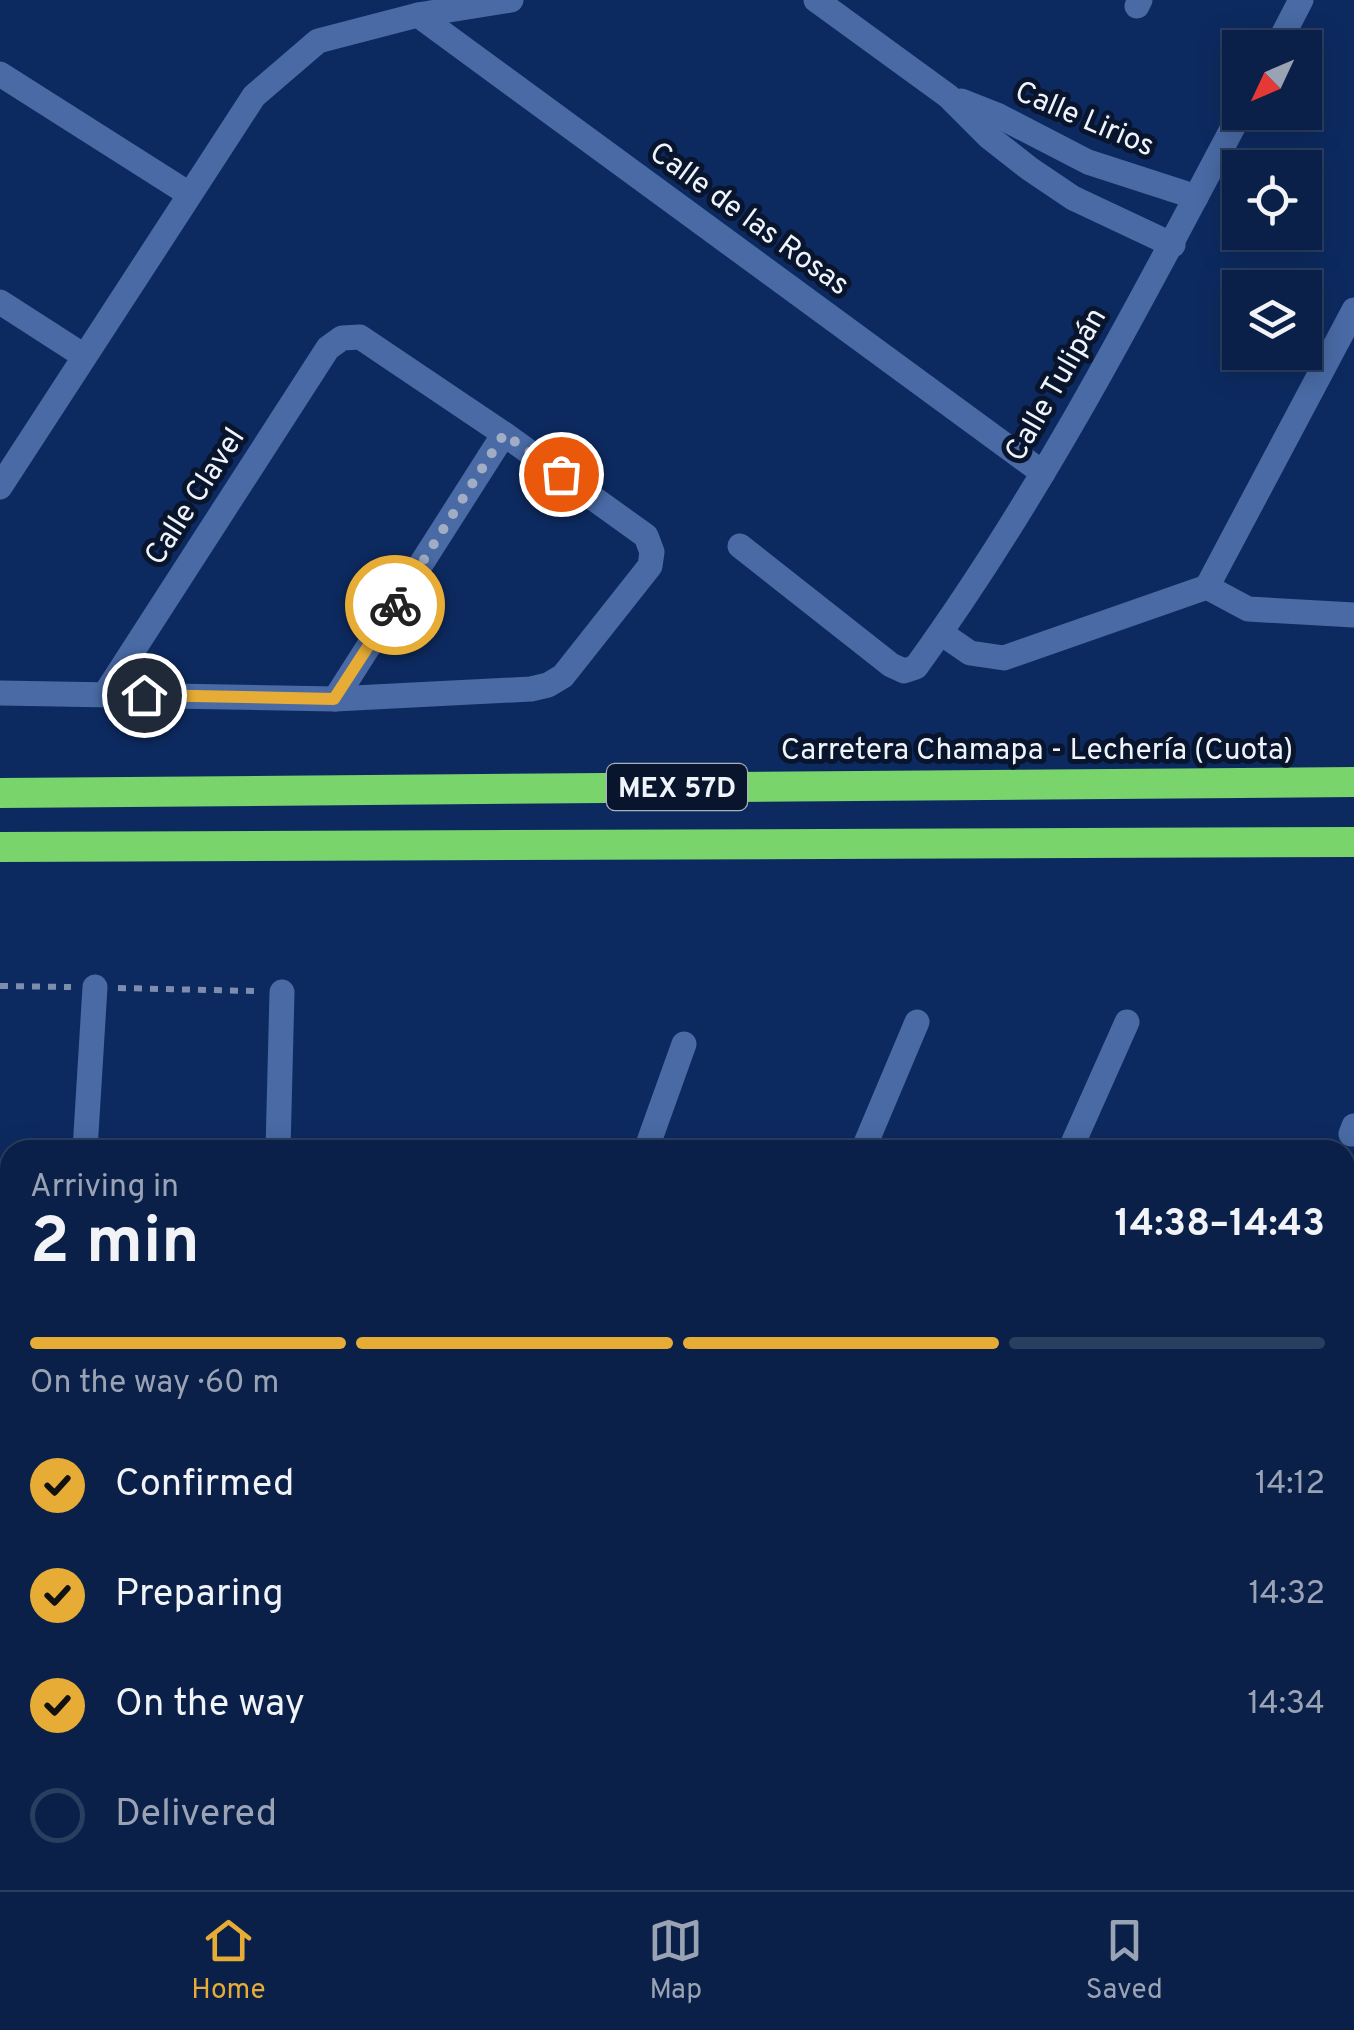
<!DOCTYPE html>
<html lang="en">
<head>
<meta charset="utf-8">
<style>
  body { margin:0; font-family:Overpass,sans-serif; background:#182d52; color:#f1f3f6; height:100vh; display:flex; flex-direction:column; font-size:38px; white-space:nowrap }
  * { box-sizing:border-box; margin:0 }
  p { font-size:32px; color:#99a3b4 }
  .icon { flex:none; width:55px; height:55px; fill:none; stroke:currentColor; stroke-width:2; stroke-linecap:round; stroke-linejoin:round }
  .map { position:relative; flex:1; overflow:hidden }
  .drawer { position:absolute; left:0px; top:1140px; width:1355px; height:750px; display:flex; flex-direction:column; background:#0a2048; border-radius:30px 30px 0 0; box-shadow:0 5px 25px #0003,0 0 0 2px #2a3e60 }
  .drawer>* { flex:none }
  .needle { width:65px; rotate:226deg }
  .tools { position:absolute; left:1222px; top:30px; display:grid; gap:20px }
  .tools a { display:grid; place-items:center; width:100px; height:100px; border-radius:0px; background:#0a2048; box-shadow:0 5px 25px #0003,0 0 0 2px #2a3e60; font-size:50px }
  .pin { position:absolute; display:grid; place-items:center; width:85px; height:85px; color:#fff; margin:-42px; border:5px solid #fff; border-radius:50%; box-shadow:0 2px 10px #0007 }
  .courier { position:absolute; display:grid; place-items:center; width:100px; height:100px; margin:-50px; border:8px solid #e6ac36; border-radius:50%; background:#fff; color:#222; box-shadow:0 2px 12px #0007 }
  .overview em { font-style:normal; font-weight:700 }
  .overview div { display:flex; flex-direction:column-reverse }
  .overview { display:flex; align-items:center; justify-content:space-between; height:170px; padding:0 30px }
  h1 { font-size:65px; font-weight:700; line-height:75px }
  .bar { display:grid; grid-template-columns:repeat(4,1fr); gap:15px 10px; align-content:center; height:120px; padding:0 30px }
  .bar i { height:12px; border-radius:8px; background:#2a3e60 }
  .bar .on { background:#e6ac36 }
  .bar p { grid-column:span 4 }
  ol { padding:0 30px; list-style:none }
  li { display:flex; align-items:center; gap:30px; height:110px }
  li p { margin-inline-start:auto }
  li .icon { padding:10px; border-radius:50%; background:#e6ac36; color:#111; stroke-width:4 }
  li:last-child { color:#99a3b4 }
  li i { width:55px; height:55px; border:5px solid #2a3e60; border-radius:50% }
  .tabs { display:flex; justify-content:space-around; align-items:center; height:140px; border-top:2px solid #2a3e60; background:#0a2048; font-size:28px; color:#99a3b4 }
  .tabs a { display:grid; justify-items:center; gap:5px }
  .tabs .on { color:#e6ac36 }
  .map>svg:first-child { display:block }
</style>
</head>
<body>
<div class="map">
<svg width="1354" height="1890" viewBox="0 0 1354 1890">
  <rect width="100%" height="100%" fill="#0d2a60"/>
  <g fill="none" stroke-linecap="round" stroke-linejoin="round">
    <g stroke="#7d8dac" stroke-width="6" stroke-dasharray="8 8" stroke-linecap="butt">
      <path d="M0,986L71,987"/>
      <path d="M118,988L255,991"/>
    </g>
    <g stroke="#496aa5" stroke-width="25">
      <path d="M816,0L948,96L989,137L1030,169L1073,198L1173,245"/>
      <path d="M1137,6L1140,0"/>
      <path d="M418,15L1043,473"/>
      <path d="M1276,48L1301,0"/>
      <path d="M0,74L189,194"/>
      <path d="M961,101L999,116L1088,162L1196,197"/>
      <path d="M0,302L84,356"/>
      <path d="M0,487L254,96L318,41L418,15L511,0"/>
      <path d="M740,546L891,665L904,671L916,667C1042,493 1141,301 1241,112"/>
      <path d="M1207,587L1354,310"/>
      <path d="M1207,587L1248,609L1354,615"/>
      <path d="M941,633L970,653L1004,658L1207,587"/>
      <path d="M0,693L335,699L531,689L548,685L563,676L650,566L652,552L646,536L504,434L360,337L342,338L328,348L105,694"/>
      <path d="M335,699L504,434"/>
      <path d="M1351,1134L1354,1126"/>
      <path d="M85,1150L95,987"/>
      <path d="M278,1150L282,992"/>
      <path d="M646,1150L684,1044"/>
      <path d="M863,1150L917,1022"/>
      <path d="M1070,1150L1127,1022"/>
      <path d="M0,1360H10"/>
      <path d="M1345,1397L1354,1381"/>
      <path d="M9,1569L10,1555"/>
      <path d="M1345,1588L1354,1592"/>
      <path d="M207,1890L208,1880"/>
      <path d="M383,1890L387,1880"/>
      <path d="M533,1890L537,1880"/>
      <path d="M734,1890L739,1880"/>
      <path d="M1055,1890L1061,1880"/>
    </g>
    <g stroke="#79d46c" stroke-width="30">
      <path d="M0,793L1354,782"/>
      <path d="M0,847L1354,842"/>
    </g>
  </g>
  <g fill="none" stroke-linecap="round" stroke-linejoin="round">
    <path stroke="#a0adc4" stroke-width="10" stroke-dasharray="0 18" d="M395,605L504,434L561,474"/>
    <path stroke="#e6ac36" stroke-width="12" d="M144,695L334,699L395,605"/>
  </g>
  <g text-anchor="middle" stroke-width="10" stroke-linejoin="round" paint-order="stroke">
    <rect fill="#08152d" stroke="#aab0bc" stroke-width="2.5" x="607" y="764" width="140" height="46" rx="8"/>
    <g font-size="28" font-weight="bold" fill="#eff3fa">
      <text x="677" y="797">MEX 57D</text>
    </g>
    <g font-size="30" fill="#eff3fa" stroke="#08152d">
      <text transform="translate(1085 118) rotate(23)" y="10">Calle Lirios</text>
      <text transform="translate(750 218) rotate(36)" y="10">Calle de las Rosas</text>
      <text transform="translate(1055 384) rotate(-60)" y="10">Calle Tulipán</text>
      <text transform="translate(194 496) rotate(-57)" y="10">Calle Clavel</text>
      <text x="1037" y="759">Carretera Chamapa - Lechería (Cuota)</text>
    </g>
  </g>
</svg>
<div class="tools">
<a><svg class="needle" viewBox="-14 -14 28 28"><path d="M0-13l5 13h-10z" fill="#e53935"/><path d="M0 13l5-13h-10z" fill="#99a3b4"/></svg></a>
<a><svg class="icon" aria-label="locate" viewBox="0 0 24 24"><circle cx="12" cy="12" r="6"/><path d="M12 2v4M12 18v4M2 12h4M18 12h4"/></svg></a>
<a><svg class="icon" aria-label="layers" viewBox="0 0 24 24"><path d="M12 4l9 5-9 5-9-5zM3 14l9 5 9-5"/></svg></a>
</div>
<div class="pin" style="left:561px;top:474px;background:#ea580c"><svg class="icon" aria-label="bag" viewBox="0 0 24 24"><path d="M5 8h14l-1 12H6zM9 8a3 3 0 0 1 6 0"/></svg></div>
<div class="pin" style="left:144px;top:695px;background:#1f2937"><svg class="icon" aria-label="home" viewBox="0 0 24 24"><path d="M3 11l9-7 9 7M6 9v11h12V9"/></svg></div>
<div class="courier" style="left:395px;top:605px"><svg class="icon" aria-label="bike" viewBox="0 0 24 24"><circle cx="6" cy="16" r="4"/><circle cx="18" cy="16" r="4"/><path d="M6 16l4-8h5l3 8M10 8l3 8H6M13 5h3"/></svg></div>
<section class="drawer">
<div class="overview"><div><h1>2 min</h1><p>Arriving in</p></div><em>14:38–14:43</em></div>
<div class="bar"><i class="on"></i><i class="on"></i><i class="on"></i><i></i><p>On the way · 60 m</p></div>
<ol>
<li><svg class="icon" aria-label="check" viewBox="0 0 24 24"><path d="M5 12l5 5 9-10"/></svg>Confirmed<p>14:12</p></li>
<li><svg class="icon" aria-label="check" viewBox="0 0 24 24"><path d="M5 12l5 5 9-10"/></svg>Preparing<p>14:32</p></li>
<li><svg class="icon" aria-label="check" viewBox="0 0 24 24"><path d="M5 12l5 5 9-10"/></svg>On the way<p>14:34</p></li>
<li><i></i>Delivered</li>
</ol>
</section>
</div>
<nav class="tabs">
<a class="on"><svg class="icon" aria-label="home" viewBox="0 0 24 24"><path d="M3 11l9-7 9 7M6 9v11h12V9"/></svg>Home</a>
<a><svg class="icon" aria-label="map" viewBox="0 0 24 24"><path d="M3 6l6-2 6 2 6-2v14l-6 2-6-2-6 2zM9 4v14M15 6v14"/></svg>Map</a>
<a><svg class="icon" aria-label="saved" viewBox="0 0 24 24"><path d="M7 4h10v16l-5-4-5 4z"/></svg>Saved</a>
</nav>
</body>
</html>
